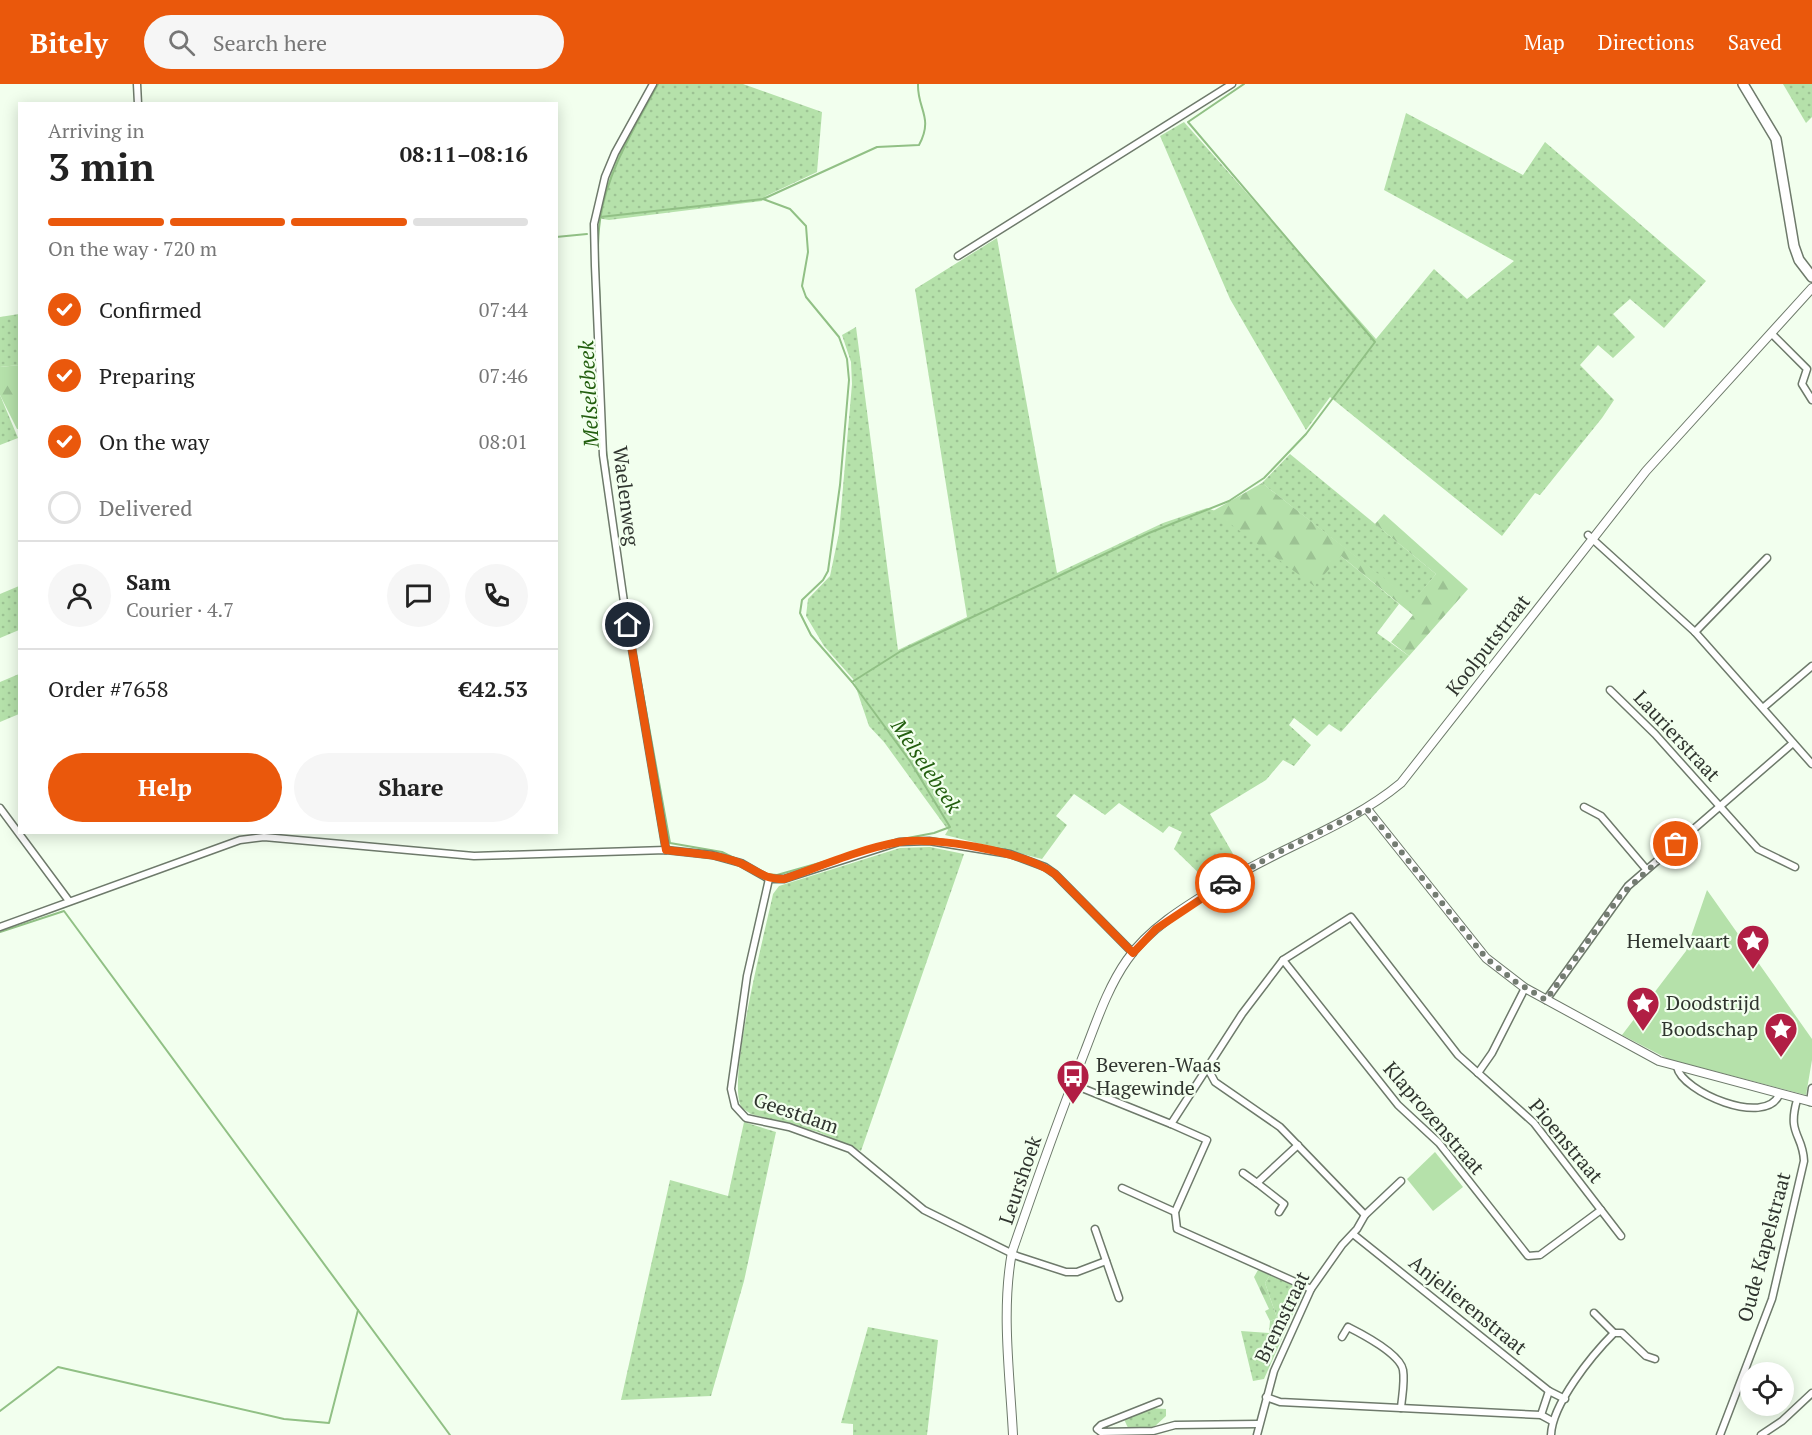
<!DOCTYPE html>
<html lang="en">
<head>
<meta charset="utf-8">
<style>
  body { margin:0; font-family:"PT Serif",serif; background:#f6f6f6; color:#222; height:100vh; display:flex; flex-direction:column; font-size:22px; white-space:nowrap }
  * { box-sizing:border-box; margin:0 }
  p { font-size:20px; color:#767676 }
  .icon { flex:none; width:33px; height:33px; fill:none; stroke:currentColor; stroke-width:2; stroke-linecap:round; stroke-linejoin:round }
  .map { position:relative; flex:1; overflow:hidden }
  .drawer { position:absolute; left:18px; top:18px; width:540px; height:732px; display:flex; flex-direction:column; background:#fff; border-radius:0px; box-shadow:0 3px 15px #0003 }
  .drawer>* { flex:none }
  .controls { position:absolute; left:1740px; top:1278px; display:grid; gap:12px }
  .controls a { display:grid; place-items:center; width:54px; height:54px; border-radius:50%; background:#fff; box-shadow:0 3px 15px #0003; font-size:30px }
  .pin { position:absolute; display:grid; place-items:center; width:51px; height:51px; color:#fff; margin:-26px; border:3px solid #fff; border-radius:50%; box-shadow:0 2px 6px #0007 }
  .courier { position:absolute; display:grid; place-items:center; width:60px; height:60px; margin:-30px; border:4px solid #ea580c; border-radius:50%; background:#fff; color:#222; box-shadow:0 2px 8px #0007 }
  .overview em { font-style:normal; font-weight:700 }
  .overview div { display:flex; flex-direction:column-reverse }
  .overview { display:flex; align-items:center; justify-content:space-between; height:102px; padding:0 30px }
  h1 { font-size:39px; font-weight:700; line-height:45px }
  .bar { display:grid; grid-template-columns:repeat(4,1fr); gap:9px 6px; align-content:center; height:72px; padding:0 30px }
  .bar i { height:8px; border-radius:4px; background:#e0e0e0 }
  .bar .selected { background:#ea580c }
  .bar p { grid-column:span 4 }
  .line { display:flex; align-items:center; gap:15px; padding:0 30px; border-top:2px solid #e0e0e0 }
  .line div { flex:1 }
  .round { display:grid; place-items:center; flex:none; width:63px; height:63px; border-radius:32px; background:#f6f6f6 }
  ol { padding:0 30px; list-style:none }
  li { display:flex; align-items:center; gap:18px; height:66px }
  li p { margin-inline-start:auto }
  li .icon { padding:6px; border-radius:50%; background:#ea580c; color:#fff; stroke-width:4 }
  li:last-child { color:#767676 }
  li i { width:33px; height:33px; border:3px solid #e0e0e0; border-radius:50% }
  .action { display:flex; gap:12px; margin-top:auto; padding:12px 30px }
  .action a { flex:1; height:69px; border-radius:36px; background:#ea580c; color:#fff; font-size:24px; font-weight:700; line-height:69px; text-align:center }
  .action a+a { background:#f6f6f6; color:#222 }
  header { display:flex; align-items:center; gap:36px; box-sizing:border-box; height:84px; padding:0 30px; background:#ea580c; color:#fff }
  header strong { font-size:28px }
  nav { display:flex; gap:33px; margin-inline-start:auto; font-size:21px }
  .search { width:420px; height:54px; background:#f6f6f6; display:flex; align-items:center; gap:15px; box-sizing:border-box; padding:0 21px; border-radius:33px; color:#767676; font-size:22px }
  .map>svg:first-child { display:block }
</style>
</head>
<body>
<header>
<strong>Bitely</strong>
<div class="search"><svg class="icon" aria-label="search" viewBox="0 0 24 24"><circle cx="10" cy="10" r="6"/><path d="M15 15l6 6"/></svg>Search here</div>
<nav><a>Map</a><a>Directions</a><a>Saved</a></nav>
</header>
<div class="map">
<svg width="1812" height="1351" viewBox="0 0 1812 1351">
  <defs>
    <pattern id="grass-dots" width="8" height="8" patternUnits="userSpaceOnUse" patternTransform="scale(1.5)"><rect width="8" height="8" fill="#b5e1aa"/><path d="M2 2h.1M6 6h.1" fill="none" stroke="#9cc293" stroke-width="1.8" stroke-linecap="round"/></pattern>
    <pattern id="forest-firs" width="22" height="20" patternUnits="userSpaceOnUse" patternTransform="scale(1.5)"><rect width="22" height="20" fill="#b5e1aa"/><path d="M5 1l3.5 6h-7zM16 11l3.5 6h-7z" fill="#9cc293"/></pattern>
  </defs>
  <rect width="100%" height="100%" fill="#f2ffee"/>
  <g fill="url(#grass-dots)">
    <path d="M655,0H743L822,28L817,88L766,112L762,117L609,136L597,134L614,80Z"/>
    <path d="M1783,0H1812V33L1806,39Z"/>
    <path d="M1406,29L1523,91L1545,58L1706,197L1664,244L1630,215L1613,230L1635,253L1613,274L1598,261L1580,281L1614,316L1602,334L1540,411L1535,409L1502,452L1330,313L1306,346L1230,215L1160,52L1184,38L1376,255L1434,185L1467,215L1514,177L1384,106Z"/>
    <path d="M997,154L1057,489L1163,439L1207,424L1341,472L1399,520L1377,549L1409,572L1341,648L1329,640L1317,652L1294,634L1289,641L1311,661L1294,682L1283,676L1266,696L1210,730L1240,782L1209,799L1174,765L1182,748L1169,742L1163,749L1119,719L1105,731L1074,710L1056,732L1067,741L1042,775L945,751L948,746L884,658L869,642L853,595L824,562L806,532L808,515L830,492L839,449L852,300L851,278L842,251L856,243L898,566L967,533L915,205Z"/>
    <path d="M19,230V281L0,283V233Z"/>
    <path d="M0,311L18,354L0,361Z"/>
    <path d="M1290,370L1436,490L1413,518L1262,399Z"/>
    <path d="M19,502V546L0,554V510Z"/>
    <path d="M19,590V630L0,638V598Z"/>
    <path d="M930,763L964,770L861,1067L818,1048L751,1030L742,1024C725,1001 766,844 773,810L779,802L900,764Z"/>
    <path d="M744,1038L776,1048L744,1197L711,1312L621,1316L670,1096L728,1112Z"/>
    <path d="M1270,1191L1297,1203L1300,1214L1264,1295L1253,1297L1241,1247L1269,1249L1270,1237L1277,1234L1265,1199Z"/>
    <path d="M868,1243L938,1256L927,1351H853V1340L841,1339Z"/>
    <path d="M1149,1324L1166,1325V1332L1154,1343L1128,1344L1124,1335Z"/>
  </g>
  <g fill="url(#forest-firs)">
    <path d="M19,281L20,345H17L0,311V283Z"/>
    <path d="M1262,399L1413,517L1436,490L1375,440L1384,430L1468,505L1409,572L1391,558L1413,531L1341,472L1314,502L1213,427Z"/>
    <path d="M1258,1186L1270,1191L1265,1199L1277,1234L1270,1237L1265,1227L1269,1225L1254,1193Z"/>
  </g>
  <g fill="#b5e1aa">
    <path d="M1707,806L1812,955V976L1806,1011L1668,975L1622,951L1686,867Z"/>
    <path d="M1435,1068L1463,1103L1433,1127L1407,1095Z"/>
  </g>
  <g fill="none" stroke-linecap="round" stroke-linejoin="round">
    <g stroke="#91c085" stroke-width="2">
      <path d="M763,115L790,125L806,142L808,168L802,202L806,213L839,253L847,275L849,296L840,401L828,487L823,496L802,516L800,529L811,551L852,598L910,677L950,743L934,749L897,756"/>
      <path d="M600,133L763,115L877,63L919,61C934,33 917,25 918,0"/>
      <path d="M556,153L587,150"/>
      <path d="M600,224C599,195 596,165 600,136C607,87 635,43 658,0"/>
      <path d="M605,359L609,389"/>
      <path d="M640,593L670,759L722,768L767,790L777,791L872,764"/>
      <path d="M852,598L901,567L1149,449L1229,417L1264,394L1306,350L1375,258L1188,38L1244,0"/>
      <path d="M0,848L64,827L450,1351"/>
      <path d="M0,1327L58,1283L284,1335L329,1339L358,1226"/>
    </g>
    <defs>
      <g id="minor">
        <path d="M137,0L138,20"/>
        <path d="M653,0L615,69L605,93L594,140L595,182L603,371L624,518L666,766"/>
        <path d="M958,172L1232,0"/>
        <path d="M1771,249L1807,285L1802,300L1812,316"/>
        <path d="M1588,451L1695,548L1812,680"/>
        <path d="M1695,548L1767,474"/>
        <path d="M1610,606L1655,650L1758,765L1795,783"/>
        <path d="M1764,623L1812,582"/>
        <path d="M1584,723L1601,732L1646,785"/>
        <path d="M0,724L69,817"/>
        <path d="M769,795L747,892L731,1005L735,1022L746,1034L789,1043L850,1065L924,1126L1017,1172L1066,1188H1077L1106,1177"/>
        <path d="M0,843L240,756L264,753L474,772L666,766L712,771L741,779L769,795H784L899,758L929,757L1010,770L1045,783L1055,790L1133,869"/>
        <path d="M1283,876L1398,1021L1439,1059L1528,1172L1540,1171L1601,1126"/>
        <path d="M1546,916L1628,802L1793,659"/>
        <path d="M1207,983L1215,998L1280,1043L1365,1131"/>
        <path d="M1677,983C1682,1008 1765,1043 1779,1011"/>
        <path d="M1478,989L1492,969L1525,904"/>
        <path d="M1072,1000L1171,1040L1242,930L1283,876L1351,833L1458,971L1534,1039L1621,1152"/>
        <path d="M1810,1018L1812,1004"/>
        <path d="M1171,1040L1207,1056L1175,1128L1177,1145L1311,1205"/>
        <path d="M1243,1089L1257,1099L1298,1061"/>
        <path d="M1257,1099L1284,1120L1279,1128"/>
        <path d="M1122,1104L1175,1128"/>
        <path d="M1095,1145L1119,1214"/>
        <path d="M1353,1150L1549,1307L1565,1315"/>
        <path d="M1594,1229L1614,1249"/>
        <path d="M1342,1253L1348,1243C1362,1250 1400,1270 1403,1286C1405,1298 1402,1312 1401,1324"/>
        <path d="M1266,1313L1280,1318L1541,1331L1552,1337"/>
        <path d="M1159,1318L1101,1341L1097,1345L1101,1348L1153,1347L1175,1341L1258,1340"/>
        <path d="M1541,1331L1549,1307"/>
        <path d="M1257,1351L1274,1287L1311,1205L1342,1161L1357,1145L1365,1131L1401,1097"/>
        <path d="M1551,1351C1552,1320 1592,1271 1614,1249H1622L1646,1272L1655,1275"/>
        <path d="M1720,1351L1772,1215L1804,1077C1803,1050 1787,1051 1797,1016"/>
        <path d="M1761,1351L1782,1337L1812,1309"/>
      </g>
      <g id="tertiary">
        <path d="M1367,725L1486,874L1525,904L1659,977L1812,1018"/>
        <path d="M1013,1351C1010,1292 1001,1227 1012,1168C1035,1101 1059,1033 1085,967C1097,936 1108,903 1127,876C1150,842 1193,818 1227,797C1284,762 1349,742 1401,699L1646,387L1812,204"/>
      </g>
      <path id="secondary" d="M1743,0L1776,55L1794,162L1799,176L1812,193"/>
    </defs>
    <use href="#minor" stroke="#6e7a6b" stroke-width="9"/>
    <use href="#tertiary" stroke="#6e7a6b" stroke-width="10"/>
    <use href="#secondary" stroke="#6e7a6b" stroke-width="12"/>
    <use href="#minor" stroke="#fff" stroke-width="6"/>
    <use href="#tertiary" stroke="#fff" stroke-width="8"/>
    <use href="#secondary" stroke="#fff" stroke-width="9"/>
  </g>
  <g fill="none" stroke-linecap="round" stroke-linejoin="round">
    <path stroke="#747c72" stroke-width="6" stroke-dasharray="0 10.8" d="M1225,799L1271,772L1367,725L1486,874L1516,898L1546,916L1620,812L1676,760"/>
    <path stroke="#ea580c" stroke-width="8" d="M628,541L666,766C691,769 717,770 740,779C758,787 763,795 784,795C821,782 860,765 899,758C935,752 1025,768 1055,790L1133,869L1156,845L1225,799"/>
  </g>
  <defs>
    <symbol id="sight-pin" viewBox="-11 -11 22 30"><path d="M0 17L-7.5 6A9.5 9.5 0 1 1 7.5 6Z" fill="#b11e44" stroke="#f2ffee"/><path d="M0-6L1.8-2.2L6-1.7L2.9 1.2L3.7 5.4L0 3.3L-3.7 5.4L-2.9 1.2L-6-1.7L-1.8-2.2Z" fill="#fff"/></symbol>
    <symbol id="bus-pin" viewBox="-11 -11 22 30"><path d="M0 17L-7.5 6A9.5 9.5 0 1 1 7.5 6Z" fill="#b11e44" stroke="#f2ffee"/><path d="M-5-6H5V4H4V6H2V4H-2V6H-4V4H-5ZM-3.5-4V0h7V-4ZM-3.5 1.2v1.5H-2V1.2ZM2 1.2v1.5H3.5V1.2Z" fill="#fff"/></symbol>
  </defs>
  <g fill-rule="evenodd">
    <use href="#sight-pin" x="1734" y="838" width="38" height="52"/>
    <use href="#sight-pin" x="1624" y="900" width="38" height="52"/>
    <use href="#sight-pin" x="1762" y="926" width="38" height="52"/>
    <use href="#bus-pin" x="1054" y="973" width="38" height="52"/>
  </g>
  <g text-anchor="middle" stroke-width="4.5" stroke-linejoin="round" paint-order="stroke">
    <g font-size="20" fill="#30352f" stroke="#f2ffee">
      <text transform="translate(626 412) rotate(83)" y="7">Waelenweg</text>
      <text transform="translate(1488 561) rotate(-52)" y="7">Koolputstraat</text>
      <text transform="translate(1677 652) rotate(47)" y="7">Laurierstraat</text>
      <text transform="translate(796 1029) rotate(19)" y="7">Geestdam</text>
      <text transform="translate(1434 1034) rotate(49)" y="7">Klaprozenstraat</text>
      <text transform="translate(1566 1057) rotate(50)" y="7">Pioenstraat</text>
      <text transform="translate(1020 1096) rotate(-71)" y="7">Leurshoek</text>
      <text transform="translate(1764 1163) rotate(-75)" y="7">Oude Kapelstraat</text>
      <text transform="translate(1468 1221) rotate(39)" y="7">Anjelierenstraat</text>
      <text transform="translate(1282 1233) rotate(-64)" y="7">Bremstraat</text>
    </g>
    <g font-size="20" fill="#30352f" stroke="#f2ffee" text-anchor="end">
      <text x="1730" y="864">Hemelvaart</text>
      <text x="1666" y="926" text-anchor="start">Doodstrijd</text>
      <text x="1758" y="952">Boodschap</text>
      <text x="1096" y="988" text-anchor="start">Beveren-Waas<tspan x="1096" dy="23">Hagewinde</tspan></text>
    </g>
    <g font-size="21" font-style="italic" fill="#225e0e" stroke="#f2ffee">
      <text transform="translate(589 310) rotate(-93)" y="7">Melselebeek</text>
      <text transform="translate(926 682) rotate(56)" y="7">Melselebeek</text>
    </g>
  </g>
</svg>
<div class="controls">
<a><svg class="icon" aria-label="locate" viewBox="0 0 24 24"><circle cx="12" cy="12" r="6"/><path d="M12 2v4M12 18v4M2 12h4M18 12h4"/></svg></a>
</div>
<div class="pin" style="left:1676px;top:760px;background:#ea580c"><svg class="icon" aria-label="bag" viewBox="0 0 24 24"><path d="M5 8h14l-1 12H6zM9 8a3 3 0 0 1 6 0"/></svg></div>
<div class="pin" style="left:628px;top:541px;background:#1f2937"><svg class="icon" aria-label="home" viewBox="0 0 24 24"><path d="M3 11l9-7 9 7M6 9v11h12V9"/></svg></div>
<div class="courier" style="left:1225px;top:799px"><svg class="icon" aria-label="car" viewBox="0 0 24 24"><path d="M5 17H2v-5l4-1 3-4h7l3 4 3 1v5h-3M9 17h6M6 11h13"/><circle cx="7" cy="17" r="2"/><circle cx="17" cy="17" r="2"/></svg></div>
<section class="drawer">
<div class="overview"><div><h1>3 min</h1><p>Arriving in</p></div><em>08:11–08:16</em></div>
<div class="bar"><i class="selected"></i><i class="selected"></i><i class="selected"></i><i></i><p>On the way · 720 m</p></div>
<ol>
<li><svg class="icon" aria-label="check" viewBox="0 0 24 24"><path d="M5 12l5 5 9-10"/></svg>Confirmed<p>07:44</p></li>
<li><svg class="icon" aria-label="check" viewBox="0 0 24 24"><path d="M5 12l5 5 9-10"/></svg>Preparing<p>07:46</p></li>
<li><svg class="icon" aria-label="check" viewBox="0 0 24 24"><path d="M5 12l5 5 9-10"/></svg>On the way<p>08:01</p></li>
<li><i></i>Delivered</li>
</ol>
<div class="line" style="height:108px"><a class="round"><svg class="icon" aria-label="person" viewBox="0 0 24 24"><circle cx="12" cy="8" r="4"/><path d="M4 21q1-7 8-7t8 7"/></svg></a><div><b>Sam</b><p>Courier · 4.7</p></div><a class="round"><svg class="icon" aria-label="chat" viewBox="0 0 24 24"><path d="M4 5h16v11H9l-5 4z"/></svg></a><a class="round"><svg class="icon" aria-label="phone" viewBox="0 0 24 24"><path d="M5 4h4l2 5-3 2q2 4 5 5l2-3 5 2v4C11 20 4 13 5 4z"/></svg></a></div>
<div class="line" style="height:78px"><div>Order #7658</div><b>€42.53</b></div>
<div class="action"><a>Help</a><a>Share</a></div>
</section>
</div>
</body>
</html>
